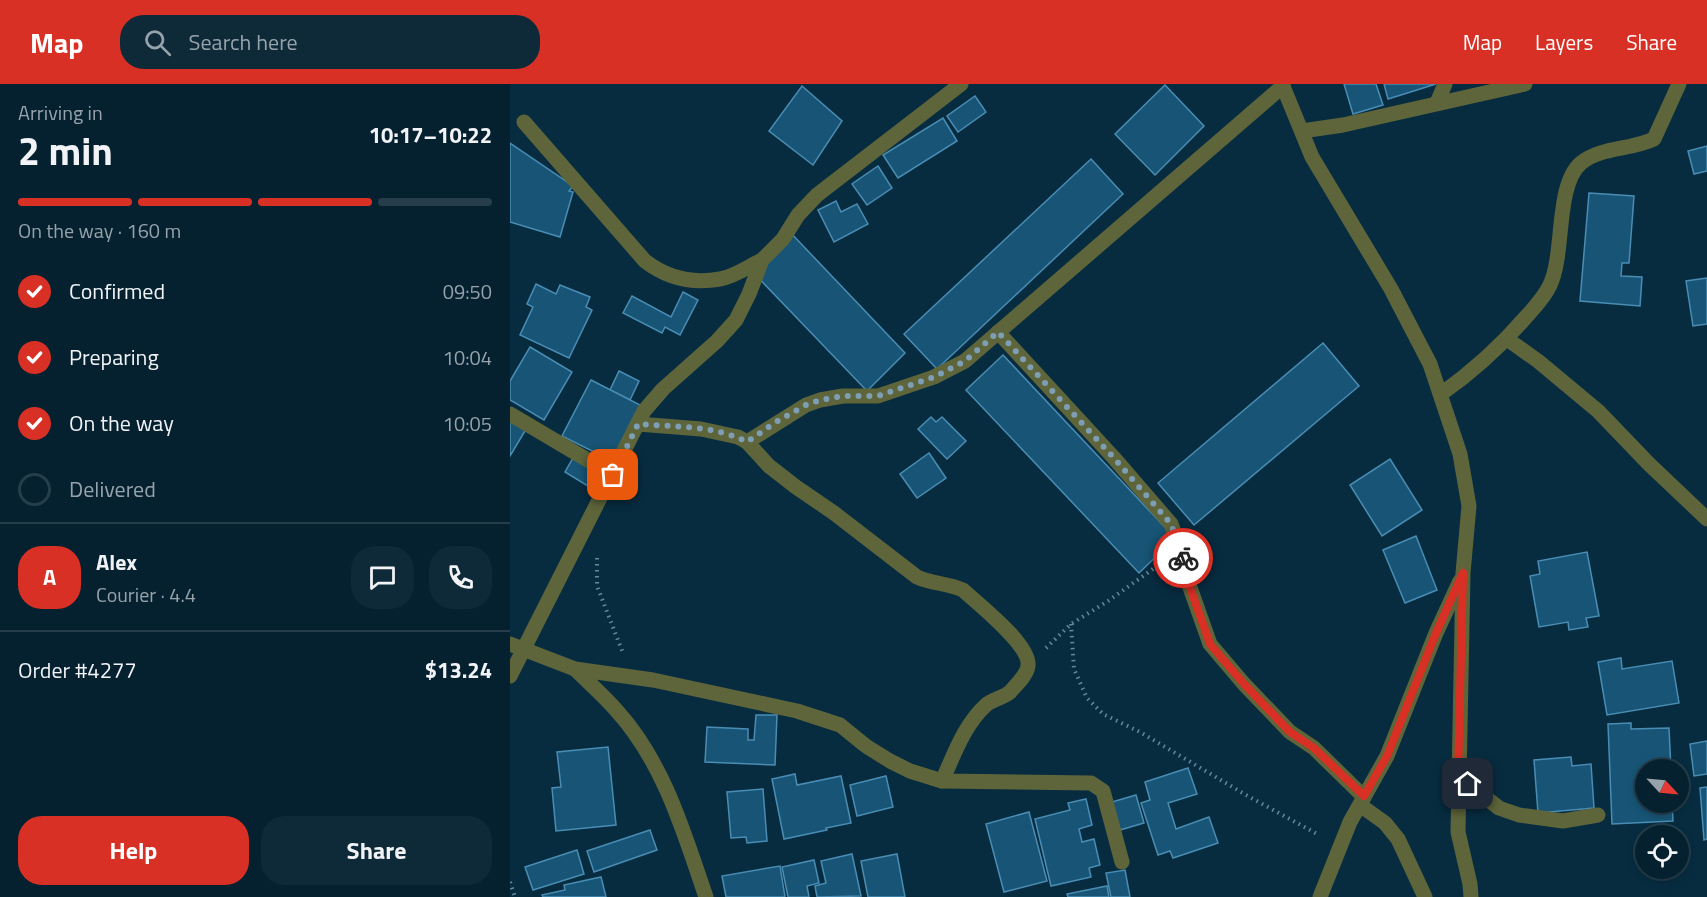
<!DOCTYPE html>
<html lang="en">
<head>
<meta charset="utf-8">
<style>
  body { margin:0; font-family:"Titillium Web",sans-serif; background:#0e2938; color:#f1f3f6; height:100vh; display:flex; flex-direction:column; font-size:22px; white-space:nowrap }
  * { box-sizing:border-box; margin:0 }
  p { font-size:20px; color:#97a3ab }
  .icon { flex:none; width:33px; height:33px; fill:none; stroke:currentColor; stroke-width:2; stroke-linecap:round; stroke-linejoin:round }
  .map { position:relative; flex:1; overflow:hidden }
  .side { display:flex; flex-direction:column; background:#052130; width:510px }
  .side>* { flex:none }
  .needle { width:39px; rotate:116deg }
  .fabs { position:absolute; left:1125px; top:675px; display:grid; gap:12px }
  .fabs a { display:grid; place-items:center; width:54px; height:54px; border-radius:50%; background:#052130; box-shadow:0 3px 9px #0003,0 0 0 2px #263e4c; font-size:30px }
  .pin { position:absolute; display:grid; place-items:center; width:51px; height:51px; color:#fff; margin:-26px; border-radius:12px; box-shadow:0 3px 9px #0006 }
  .courier { position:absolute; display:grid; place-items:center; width:60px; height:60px; margin:-30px; border:4px solid #d93025; border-radius:50%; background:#fff; color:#222; box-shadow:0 2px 8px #0007 }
  .head em { font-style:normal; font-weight:700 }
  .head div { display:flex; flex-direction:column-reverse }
  .head { display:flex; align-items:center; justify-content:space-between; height:102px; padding:0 18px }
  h1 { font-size:39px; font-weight:700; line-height:45px }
  .bar { display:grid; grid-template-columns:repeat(4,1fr); gap:9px 6px; align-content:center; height:72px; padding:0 18px }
  .bar i { height:8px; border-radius:4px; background:#263e4c }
  .bar .selected { background:#d93025 }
  .bar p { grid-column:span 4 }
  .line { display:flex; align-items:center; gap:15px; padding:0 18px; border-top:2px solid #263e4c }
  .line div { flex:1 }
  .round { display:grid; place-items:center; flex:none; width:63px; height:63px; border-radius:24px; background:#0e2938 }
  ol { padding:0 18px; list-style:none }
  li { display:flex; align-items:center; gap:18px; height:66px }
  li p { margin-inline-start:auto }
  li .icon { padding:6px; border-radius:50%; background:#d93025; color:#fff; stroke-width:4 }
  li:last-child { color:#97a3ab }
  li i { width:33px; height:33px; border:3px solid #263e4c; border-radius:50% }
  .cta { display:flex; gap:12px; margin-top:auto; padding:12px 18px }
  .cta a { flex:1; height:69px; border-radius:24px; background:#d93025; color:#fff; font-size:24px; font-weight:700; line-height:69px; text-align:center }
  .cta a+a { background:#0e2938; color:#f1f3f6 }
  header { display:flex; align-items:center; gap:36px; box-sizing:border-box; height:84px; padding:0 30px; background:#d93025; color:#fff }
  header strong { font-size:28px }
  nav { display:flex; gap:33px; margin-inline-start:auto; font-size:21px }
  .search { width:420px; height:54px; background:#0e2938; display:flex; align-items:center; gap:15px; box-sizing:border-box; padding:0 21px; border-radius:24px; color:#97a3ab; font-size:22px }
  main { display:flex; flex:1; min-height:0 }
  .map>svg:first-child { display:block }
</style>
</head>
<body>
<header>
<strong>Map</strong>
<div class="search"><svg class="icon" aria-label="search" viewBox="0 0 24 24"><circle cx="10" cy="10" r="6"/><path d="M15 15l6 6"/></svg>Search here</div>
<nav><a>Map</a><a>Layers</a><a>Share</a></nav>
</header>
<main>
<section class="side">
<div class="head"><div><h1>2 min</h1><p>Arriving in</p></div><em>10:17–10:22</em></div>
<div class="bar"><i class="selected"></i><i class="selected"></i><i class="selected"></i><i></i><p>On the way · 160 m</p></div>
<ol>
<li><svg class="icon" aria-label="check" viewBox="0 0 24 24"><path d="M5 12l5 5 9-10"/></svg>Confirmed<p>09:50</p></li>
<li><svg class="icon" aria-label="check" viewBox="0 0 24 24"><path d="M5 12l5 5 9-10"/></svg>Preparing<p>10:04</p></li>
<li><svg class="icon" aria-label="check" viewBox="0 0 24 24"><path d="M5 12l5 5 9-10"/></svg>On the way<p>10:05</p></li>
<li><i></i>Delivered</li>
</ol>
<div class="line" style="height:108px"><b class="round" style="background:#d93025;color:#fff">A</b><div><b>Alex</b><p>Courier · 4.4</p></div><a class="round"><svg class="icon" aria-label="chat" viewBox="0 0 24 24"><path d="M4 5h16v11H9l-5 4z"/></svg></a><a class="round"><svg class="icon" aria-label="phone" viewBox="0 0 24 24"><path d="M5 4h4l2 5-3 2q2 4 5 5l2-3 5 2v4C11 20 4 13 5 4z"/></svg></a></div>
<div class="line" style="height:78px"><div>Order #4277</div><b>$13.24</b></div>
<div class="cta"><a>Help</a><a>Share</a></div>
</section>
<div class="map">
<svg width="1197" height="813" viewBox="0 0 1197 813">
  <rect width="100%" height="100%" fill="#072c40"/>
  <g fill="#175475" stroke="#4a8db4" stroke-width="1.5">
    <path d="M834,0H866L873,21L843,30Z"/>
    <path d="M874,0H926L878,15Z"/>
    <path d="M655,1L694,42L645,91L605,50Z"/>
    <path d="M292,2L332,37L303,81L259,47Z"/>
    <path d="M465,12L476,28L448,48L437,32Z"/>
    <path d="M433,34L447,57L388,94L373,71Z"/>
    <path d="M0,59L63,102L59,107L63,108L50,153L0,138Z"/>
    <path d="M1197,62V87L1184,90L1178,67Z"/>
    <path d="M581,75L613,110L427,285L394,250Z"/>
    <path d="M368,82L382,104L357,121L342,100Z"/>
    <path d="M1079,109L1124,112L1119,179H1112L1111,192L1132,193L1130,222L1070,217Z"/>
    <path d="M326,117L331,128L347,120L358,140L324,158L308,126Z"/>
    <path d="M277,145L395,269L357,307L238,183Z"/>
    <path d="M1197,194V240L1183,242L1176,197Z"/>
    <path d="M26,200L46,210L50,201L80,213L76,223L82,226L59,274L10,251L23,223L17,220Z"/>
    <path d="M173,208L188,216L170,251L155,243L152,249L113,229L122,212L161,233Z"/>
    <path d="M813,259L849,302L684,441L648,399Z"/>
    <path d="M20,263L62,288L34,336L0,316V297Z"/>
    <path d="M493,271L665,454L629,489L456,306Z"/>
    <path d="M109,287L129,297L120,316L100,306Z"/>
    <path d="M81,296L132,322L104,378L52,352Z"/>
    <path d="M0,332L18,342L0,372Z"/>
    <path d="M421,333L426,338L432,333L456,357L437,375L408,345Z"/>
    <path d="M419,369L436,394L407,414L390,390Z"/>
    <path d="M63,374L95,393L86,407L55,388Z"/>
    <path d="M880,375L912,426L872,452L840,401Z"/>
    <path d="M906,452L927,506L895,519L873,466Z"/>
    <path d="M1077,468L1089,532L1076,534L1078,543L1059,546L1058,538L1029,543L1020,492L1030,490L1028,477Z"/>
    <path d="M1111,574L1112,585L1162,577L1169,619L1097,631L1088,578Z"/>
    <path d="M246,631H267L265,681L195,678L197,643L238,645V656H244Z"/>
    <path d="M1121,639V645L1159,644L1161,686H1136V718H1162L1163,737L1102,740L1098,640Z"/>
    <path d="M1197,657V690L1184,692L1180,660Z"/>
    <path d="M98,663L106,741L46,747L42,704L51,703L47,668Z"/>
    <path d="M1061,673L1062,682L1081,680L1084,724L1028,729L1024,676Z"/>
    <path d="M678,684L687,710L658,719L666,745L699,733L708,759L663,774L660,767L648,771L631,719L640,716L635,698Z"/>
    <path d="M285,690L287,701L331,692L341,739L316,744L317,746L274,755L262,695Z"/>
    <path d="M376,692L383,723L347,732L340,701Z"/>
    <path d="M1197,703V755L1194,756L1190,704Z"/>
    <path d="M253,705L257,757L237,759L236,753L221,754L217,708Z"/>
    <path d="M626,711L634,739L610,746L602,718Z"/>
    <path d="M576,715L582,741L569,745L572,758L584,755L590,781L579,784L581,793L541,802L525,735L560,726L558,719Z"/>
    <path d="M519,728L537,797L494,808L476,740Z"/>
    <path d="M140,746L147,766L84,788L77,767Z"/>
    <path d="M67,766L74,790L23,806L15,783Z"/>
    <path d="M342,770L351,812L307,813L305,802L316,799L311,777Z"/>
    <path d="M387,770L395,813H358L351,777Z"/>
    <path d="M304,776L309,799L297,802L299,813H278L272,783Z"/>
    <path d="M270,782L275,813H216L212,792Z"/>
    <path d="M615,786L620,813H601L596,789Z"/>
    <path d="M91,793L96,813H33L32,811L55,806L54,801Z"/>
    <path d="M597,802L599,813H558L557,810Z"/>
  </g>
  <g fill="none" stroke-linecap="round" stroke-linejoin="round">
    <g stroke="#66889d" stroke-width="4" stroke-dasharray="1.5 4.5" stroke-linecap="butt">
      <path d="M87,474V502L113,569"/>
      <path d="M561,540L564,585L577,614L593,630L630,648L736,711L809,751"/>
      <path d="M536,564L561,540L598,517L650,480"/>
      <path d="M0,798L5,813"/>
    </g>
    <g stroke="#5e653a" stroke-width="15">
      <path d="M772,0L802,73L881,205L920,280L950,370L959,422L953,489L948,748L960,800L961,813"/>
      <path d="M927,19L935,0"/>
      <path d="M14,38L135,177C157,194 182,200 210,195C224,193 239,182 252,176"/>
      <path d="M792,47L833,41L1015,0"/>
      <path d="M488,248L604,374L661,440L670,464L677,495L700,560L734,600L780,648L804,664L854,713"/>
      <path d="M997,255L1028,277L1088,327L1139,380L1197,435"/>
      <path d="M931,310C962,288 990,263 1015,234C1024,224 1034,214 1040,201C1055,170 1045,101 1071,79C1090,63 1121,66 1144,55L1169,0"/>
      <path d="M0,330L103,391"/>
      <path d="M128,340L191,345L228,353L237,358L259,382L286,403L324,429L407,493C422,500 438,499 453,506C468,520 521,561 518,582C517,591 506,601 500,608C493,614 483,615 476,621C454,641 444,671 432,697"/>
      <path d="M237,358L296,321L310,316L333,312H368L424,293L455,277L773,2"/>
      <path d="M0,560L65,585L143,596L287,627L330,641L356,662L380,677L400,687L432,697L581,699L593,707L612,778"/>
      <path d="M65,585C79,599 94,612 107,627C154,679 174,749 196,813"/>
      <path d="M0,592L134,327L153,305L207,257L226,236L239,210L252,176L273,155L288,131L307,111L451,0"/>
      <path d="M948,692L989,724L1009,731L1053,737L1088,731"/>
      <path d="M850,721L875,739L888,755L915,813"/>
      <path d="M810,813L840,738L877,672L926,549L950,497"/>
    </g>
  </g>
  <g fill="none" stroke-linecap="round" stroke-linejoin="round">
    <path stroke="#7d9eb4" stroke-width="6" stroke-dasharray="0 10.8" d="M103,391L128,340C163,343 205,341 237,358L266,338L296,321L310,316L333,312H368L424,293L455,277L488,248L604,374L661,440L673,474"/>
    <path stroke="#d93025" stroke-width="8" d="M673,474L677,495L700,560L734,600L780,648L804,664L854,712L877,672L926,549L953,489L948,692L958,700"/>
  </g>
</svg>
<div class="fabs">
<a><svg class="needle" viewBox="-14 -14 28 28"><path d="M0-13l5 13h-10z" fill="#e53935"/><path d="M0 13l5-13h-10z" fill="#97a3ab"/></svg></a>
<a><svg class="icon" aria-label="locate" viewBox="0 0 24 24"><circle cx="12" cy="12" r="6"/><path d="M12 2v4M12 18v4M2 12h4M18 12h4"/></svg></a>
</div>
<div class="pin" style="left:103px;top:391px;background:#ea580c"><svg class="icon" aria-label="bag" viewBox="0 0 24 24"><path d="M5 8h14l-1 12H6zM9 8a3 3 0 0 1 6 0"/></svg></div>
<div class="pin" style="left:958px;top:700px;background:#1f2937"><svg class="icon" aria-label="home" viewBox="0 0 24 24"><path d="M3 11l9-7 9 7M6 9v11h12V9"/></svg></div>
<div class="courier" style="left:673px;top:474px"><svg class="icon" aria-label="bike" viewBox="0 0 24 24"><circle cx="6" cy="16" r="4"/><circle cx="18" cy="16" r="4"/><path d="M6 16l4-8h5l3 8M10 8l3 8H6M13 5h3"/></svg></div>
</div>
</main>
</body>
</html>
